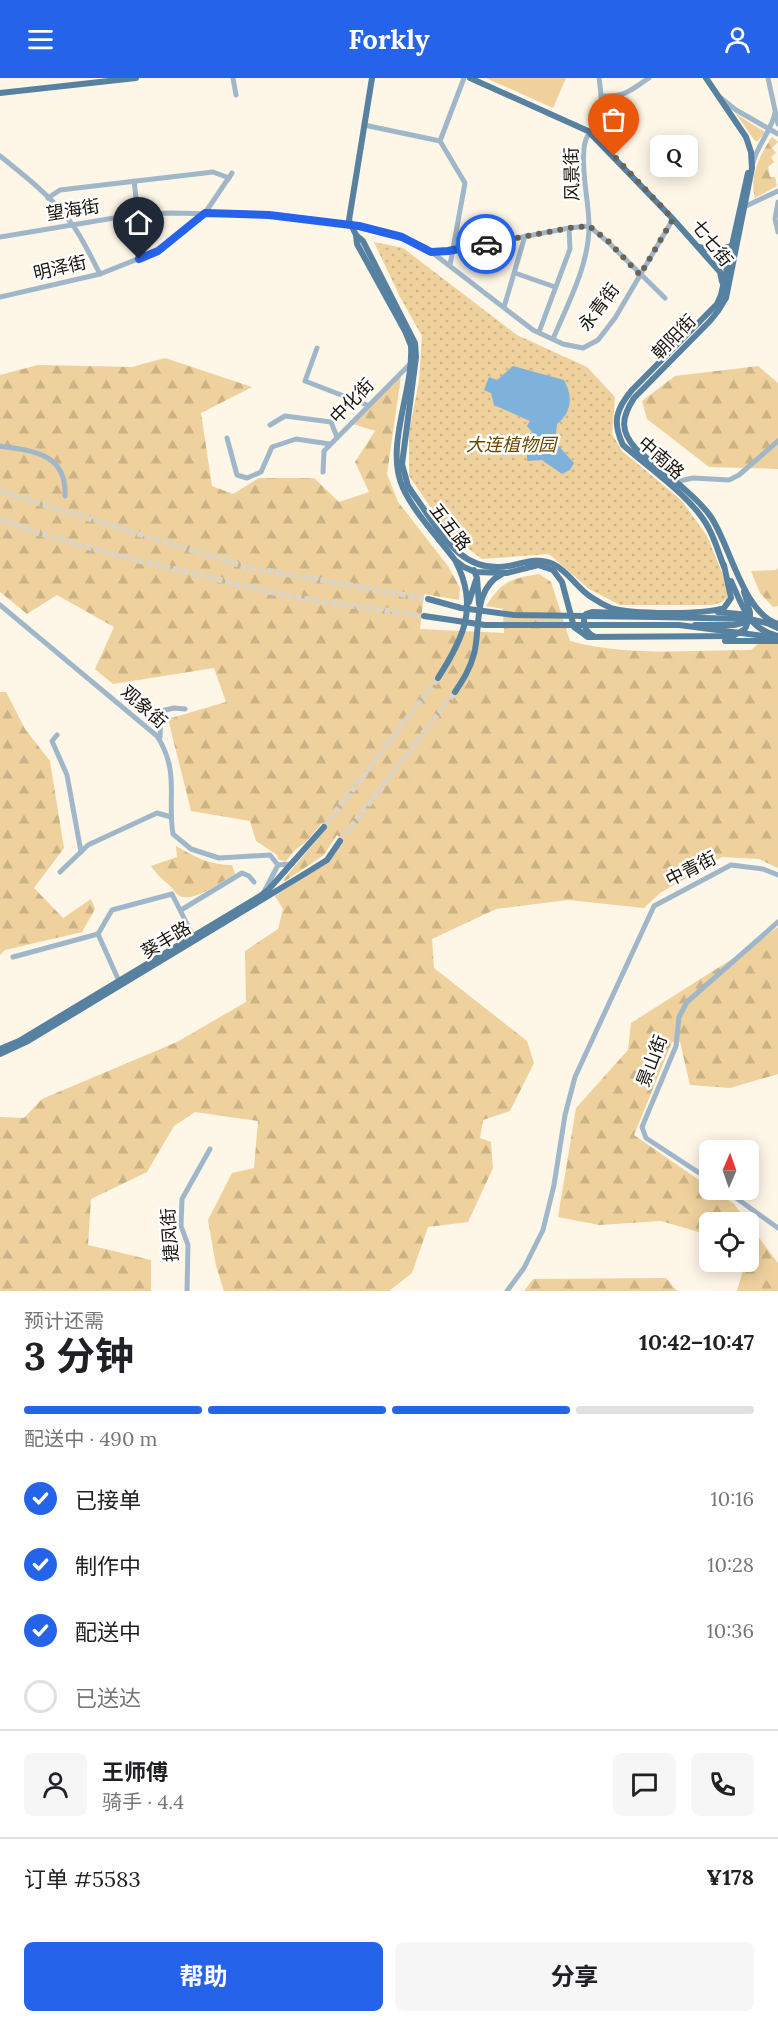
<!DOCTYPE html>
<html lang="zh">
<head>
<meta charset="utf-8">
<style>
  body { margin:0; font-family:Lora,"Noto Sans SC",serif; background:#f6f6f6; color:#202124; height:100vh; display:flex; flex-direction:column; font-size:22px; white-space:nowrap }
  * { box-sizing:border-box; margin:0 }
  p { font-size:20px; color:#757577 }
  .icon { flex:none; width:33px; height:33px; fill:none; stroke:currentColor; stroke-width:2; stroke-linecap:round; stroke-linejoin:round }
  .map { position:relative; height:1213px; overflow:hidden }
  .sheet { display:flex; flex-direction:column; background:#fff; flex:1 }
  .sheet>* { flex:none }
  .needle { width:39px; rotate:2deg }
  .fabs { position:absolute; left:699px; top:1062px; display:grid; gap:12px }
  .fabs a { display:grid; place-items:center; width:60px; height:60px; border-radius:9px; background:#fff; box-shadow:0 3px 15px #0003; font-size:30px }
  .pin { position:absolute; display:grid; place-items:center; width:51px; height:51px; color:#fff; margin:-62px -26px; border-radius:50% 50% 50% 0; rotate:-45deg; box-shadow:0 0 6px #0007 }
  .pin .icon { rotate:45deg }
  .courier { position:absolute; display:grid; place-items:center; width:60px; height:60px; margin:-30px; border:4px solid #2563eb; border-radius:50%; background:#fff; color:#222; box-shadow:0 2px 8px #0007 }
  .bubble { position:absolute; height:42px; border-radius:9px; background:#fff; box-shadow:0 3px 15px #0003; font-size:20px; font-weight:700; line-height:42px; text-align:center }
  .summary em { font-style:normal; font-weight:700 }
  .summary div { display:flex; flex-direction:column-reverse }
  .summary { display:flex; align-items:center; justify-content:space-between; height:102px; padding:0 24px }
  h1 { font-size:39px; font-weight:700; line-height:45px }
  .bar { display:grid; grid-template-columns:repeat(4,1fr); gap:9px 6px; align-content:center; height:72px; padding:0 24px }
  .bar i { height:8px; border-radius:4px; background:#e0e0e0 }
  .bar .current { background:#2563eb }
  .bar p { grid-column:span 4 }
  .line { display:flex; align-items:center; gap:15px; padding:0 24px; border-top:2px solid #e0e0e0 }
  .line div { flex:1 }
  .round { display:grid; place-items:center; flex:none; width:63px; height:63px; border-radius:9px; background:#f6f6f6 }
  ol { padding:0 24px; list-style:none }
  li { display:flex; align-items:center; gap:18px; height:66px }
  li p { margin-inline-start:auto }
  li .icon { padding:6px; border-radius:50%; background:#2563eb; color:#fff; stroke-width:4 }
  li:last-child { color:#757577 }
  li i { width:33px; height:33px; border:3px solid #e0e0e0; border-radius:50% }
  .action { display:flex; gap:12px; margin-top:auto; padding:12px 24px }
  .action a { flex:1; height:69px; border-radius:9px; background:#2563eb; color:#fff; font-size:24px; font-weight:700; line-height:69px; text-align:center }
  .action a+a { background:#f6f6f6; color:#202124 }
  header { display:flex; justify-content:space-between; align-items:center; height:78px; padding:0 24px; background:#2563eb; color:#fff; font-size:27px; font-weight:700 }
  .map>svg:first-child { display:block }
</style>
</head>
<body>
<header><svg class="icon" aria-label="menu" viewBox="0 0 24 24"><path d="M4 6h16M4 12h16M4 18h16"/></svg>Forkly<svg class="icon" aria-label="person" viewBox="0 0 24 24"><circle cx="12" cy="8" r="4"/><path d="M4 21q1-7 8-7t8 7"/></svg></header>
<div class="map">
<svg width="778" height="1213" viewBox="0 0 778 1213">
  <defs>
    <pattern id="forest-firs" width="22" height="20" patternUnits="userSpaceOnUse" patternTransform="scale(1.5)"><rect width="22" height="20" fill="#eed19d"/><path d="M5 1l3.5 6h-7zM16 11l3.5 6h-7z" fill="#ccb386"/></pattern>
    <pattern id="park-dots" width="8" height="8" patternUnits="userSpaceOnUse" patternTransform="scale(1.5)"><rect width="8" height="8" fill="#eed19d"/><path d="M2 2h.1M6 6h.1" fill="none" stroke="#ccb386" stroke-width="1.8" stroke-linecap="round"/></pattern>
  </defs>
  <rect width="100%" height="100%" fill="#fef6e7"/>
  <g fill="#eed19d">
    <path d="M486,0H566L553,30Z"/>
    <path d="M736,36L765,54L758,63H755Z"/>
  </g>
  <g fill="url(#forest-firs)">
    <path d="M772,59L778,64L772,70L776,75L771,79L774,84L768,89L770,99H775L777,108L755,120C749,99 760,76 772,59Z"/>
    <path d="M165,280L252,309L201,335L212,408L233,416L259,400H314L339,424L369,414L355,384L375,353L353,346L401,298L387,396L398,424L448,488L460,510L459,522L424,516L420,551L504,555L503,531L486,528C502,503 510,501 539,496L551,504L570,563C629,579 691,572 751,572L763,562L778,564V790L759,781L722,779L660,815L644,830L568,822L496,831L432,861L434,890L527,963L534,985L510,1033L483,1042L480,1060L491,1064L493,1090L468,1144L428,1149L412,1195L389,1213H224L216,1188L208,1142L232,1095L254,1090L258,1043L195,1034L174,1048L147,1094L91,1121L88,1167L151,1182V1213H0V1039L24,1040L42,1021L177,964L246,924L245,873L278,851L283,831L275,818L327,784L344,763L337,757L324,777L285,803L283,802L327,750L322,745L305,765L296,771L285,784L278,781L277,777L256,763L250,743L191,733L168,641L226,624L214,590L113,606L95,591L114,549L57,517L27,536L0,514V297L38,287L132,289Z"/>
    <path d="M758,288L778,305V391L709,389L647,341L642,323L675,298Z"/>
    <path d="M778,490V528L773,529L760,515L751,493L776,492Z"/>
    <path d="M0,614H6L25,651L50,683L64,770L34,810L63,840L91,821L95,831L82,854L5,872L0,877Z"/>
    <path d="M176,768C195,779 209,787 232,787L235,796C222,803 194,825 180,818C175,816 174,811 170,808C161,800 159,799 151,788L177,779Z"/>
    <path d="M778,849V996L730,1010L690,1007L680,964H672L634,1057L709,1109L710,1112H714L734,1126L748,1144H710L709,1157L661,1143L599,1147L558,1139L576,1030L628,972L631,945L754,867Z"/>
    <path d="M748,1145L778,1185V1213H737L743,1192L738,1184H748Z"/>
    <path d="M666,1200L677,1213H524L533,1201Z"/>
  </g>
  <path fill="url(#park-dots)" d="M374,164L403,170L517,257L587,289L615,319L612,356L622,373L681,422L707,458L727,507V520L722,524L712,527H620L589,511L549,476L482,481L449,456L409,398V354L419,303L422,258L400,219Z"/>
  <path fill="#7eb2da" d="M513,288L564,302C573,318 572,334 557,346L555,364L574,385L570,392L562,396L542,382L527,383V368L532,354L527,348L530,343L494,327L491,315L484,312L489,299L497,302Z"/>
  <g fill="none" stroke-linecap="round" stroke-linejoin="round">
    <g stroke="#dcd4c6" stroke-width="6" stroke-dasharray="6 3" stroke-linecap="butt">
      <path d="M0,413L246,489L428,521"/>
      <path d="M0,441L38,455L120,478L292,519L424,538"/>
      <path d="M324,749L438,600"/>
      <path d="M340,763L455,614"/>
    </g>
    <g stroke="#a0b7c9" stroke-width="5">
      <path d="M233,0L236,17"/>
      <path d="M768,0L778,46"/>
      <path d="M602,18C626,19 629,13 649,0"/>
      <path d="M721,20L736,32L778,56"/>
      <path d="M364,47L440,63L465,105L450,187"/>
      <path d="M440,63L464,0"/>
      <path d="M0,78C25,98 53,120 72,146C83,161 91,179 100,196"/>
      <path d="M753,85C757,67 771,54 775,35"/>
      <path d="M134,103L138,136"/>
      <path d="M48,120L60,112L213,94L229,100"/>
      <path d="M778,124L775,141L778,154"/>
      <path d="M744,129L778,113"/>
      <path d="M0,159L138,136L171,135L269,137L359,148L402,159L425,169L533,252L563,266L583,270L598,262L615,240L673,141"/>
      <path d="M431,174L449,173L569,150L589,148L608,164L665,220"/>
      <path d="M515,195L555,209"/>
      <path d="M0,219L100,196L158,173L205,135L232,95"/>
      <path d="M504,229L525,158"/>
      <path d="M539,254L570,171L569,150"/>
      <path d="M553,261C568,225 589,187 589,148C589,122 581,96 584,70C585,58 592,51 597,41C603,28 601,13 599,0"/>
      <path d="M317,270L305,303L367,327"/>
      <path d="M270,347L285,338L331,344L337,359"/>
      <path d="M227,360L237,397L247,400L261,394L272,369L296,361L330,366"/>
      <path d="M0,368C33,373 67,375 65,418"/>
      <path d="M323,394L324,373L411,285"/>
      <path d="M674,404L693,400L729,402L739,397L778,363"/>
      <path d="M0,527L157,658C180,694 167,719 173,756L191,771L219,780L270,777L278,787"/>
      <path d="M57,657L52,663L67,697L81,774"/>
      <path d="M160,660L161,633L174,630L185,631"/>
      <path d="M60,794L88,767L157,735L171,739"/>
      <path d="M264,814L278,787L291,786"/>
      <path d="M181,832L242,795L249,798L254,804"/>
      <path d="M13,879L98,856"/>
      <path d="M119,903L98,856L112,832L172,816L193,858"/>
      <path d="M710,1102L646,1060L642,1049L676,968L679,939L687,924L778,844"/>
      <path d="M725,1112L778,1150"/>
      <path d="M187,1213L188,1167L181,1148L182,1121L210,1071"/>
      <path d="M507,1213L524,1190L543,1152L554,1107L565,1037L575,999L654,828L731,787L763,791L778,797"/>
    </g>
    <g stroke="#5781a1" stroke-width="6">
      <path d="M372,0L349,142L356,157L363,163L415,265L416,279L402,386L408,408L414,417C439,451 459,497 509,488C524,485 538,479 553,486C568,493 577,510 591,519C597,523 604,527 611,530C631,536 704,537 724,530L731,520L724,487"/>
      <path d="M470,0L588,53L673,141L720,194L722,204"/>
      <path d="M706,0L746,59L751,74L752,90L726,220L718,233L710,243L634,320C621,340 620,353 636,371C658,390 696,417 711,439C730,467 743,535 778,546"/>
      <path d="M0,15L136,0"/>
      <path d="M356,157L357,166L405,253L411,268C414,312 384,369 403,410C414,434 439,461 455,482L464,489L475,494L507,495L538,487L553,492L562,504L574,549L588,559L733,558L745,551L749,541"/>
      <path d="M699,169L715,173L732,168"/>
      <path d="M724,489C719,476 715,461 708,449C692,419 649,390 623,367C612,344 616,331 632,312L717,226L721,217L748,95"/>
      <path d="M474,492L477,500L479,526"/>
      <path d="M731,503C743,529 748,551 778,558"/>
      <path d="M469,524L476,502"/>
      <path d="M718,534L750,537"/>
      <path d="M657,539L749,541L767,545"/>
      <path d="M767,545L778,550"/>
      <path d="M655,547H679L771,559"/>
      <path d="M695,547H734L742,545L749,541L750,534L744,514"/>
      <path d="M595,559C586,555 581,545 586,536L592,534L622,535"/>
      <path d="M725,563H778"/>
      <path d="M438,600C463,561 479,529 456,484"/>
      <path d="M455,614C463,602 470,591 474,576C481,550 472,511 502,496"/>
      <path d="M0,971L19,963L260,818L269,811L324,749"/>
      <path d="M0,976L28,963L306,795L327,782L340,763"/>
    </g>
    <g stroke="#5781a1" stroke-width="6">
      <path d="M428,521L461,530L514,537L657,539"/>
      <path d="M424,538L485,547H655"/>
    </g>
  </g>
  <g fill="none" stroke-linecap="round" stroke-linejoin="round">
    <path stroke="#696358" stroke-width="6" stroke-dasharray="0 10.8" d="M486,166L569,150L589,148L609,164L640,197L673,141L614,78"/>
    <path stroke="#2563eb" stroke-width="8" d="M139,181L158,173L205,135L269,137L359,148L402,159L431,174L448,173L486,166"/>
  </g>
  <g text-anchor="middle" stroke-width="5" stroke-linejoin="round" paint-order="stroke">
    <g font-size="18" fill="#19140b" stroke="#fff">
      <text transform="translate(572 96) rotate(-91)" y="6">风景街</text>
      <text transform="translate(73 132) rotate(-9)" y="6">望海街</text>
      <text transform="translate(712 165) rotate(52)" y="6">七七街</text>
      <text transform="translate(60 190) rotate(-13)" y="6">明泽街</text>
      <text transform="translate(599 229) rotate(-53)" y="6">永青街</text>
      <text transform="translate(674 259) rotate(-46)" y="6">朝阳街</text>
      <text transform="translate(352 323) rotate(-46)" y="6">中化街</text>
      <text transform="translate(661 380) rotate(41)" y="6">中南路</text>
      <text transform="translate(450 449) rotate(52)" y="6">五五路</text>
      <text transform="translate(144 629) rotate(41)" y="6">观象街</text>
      <text transform="translate(691 791) rotate(-27)" y="6">中青街</text>
      <text transform="translate(166 862) rotate(-31)" y="6">葵丰路</text>
      <text transform="translate(652 983) rotate(-69)" y="6">景山街</text>
      <text transform="translate(170 1157) rotate(-94)" y="6">捷凤街</text>
    </g>
    <g font-size="18" font-style="italic" fill="#664800" stroke="#fff">
      <text x="511" y="373">大连植物园</text>
    </g>
  </g>
</svg>
<div class="fabs">
<a><svg class="needle" viewBox="-14 -14 28 28"><path d="M0-13l5 13h-10z" fill="#e53935"/><path d="M0 13l5-13h-10z" fill="#757577"/></svg></a>
<a><svg class="icon" aria-label="locate" viewBox="0 0 24 24"><circle cx="12" cy="12" r="6"/><path d="M12 2v4M12 18v4M2 12h4M18 12h4"/></svg></a>
</div>
<div class="pin" style="left:614px;top:78px;background:#ea580c"><svg class="icon" aria-label="bag" viewBox="0 0 24 24"><path d="M5 8h14l-1 12H6zM9 8a3 3 0 0 1 6 0"/></svg></div>
<div class="pin" style="left:139px;top:181px;background:#1f2937"><svg class="icon" aria-label="home" viewBox="0 0 24 24"><path d="M3 11l9-7 9 7M6 9v11h12V9"/></svg></div>
<div class="courier" style="left:486px;top:166px"><svg class="icon" aria-label="car" viewBox="0 0 24 24"><path d="M5 17H2v-5l4-1 3-4h7l3 4 3 1v5h-3M9 17h6M6 11h13"/><circle cx="7" cy="17" r="2"/><circle cx="17" cy="17" r="2"/></svg></div>
<div class="bubble" style="left:650px;top:57px;width:48px">Q</div>
</div>
<section class="sheet">
<div class="summary"><div><h1>3 分钟</h1><p>预计还需</p></div><em>10:42–10:47</em></div>
<div class="bar"><i class="current"></i><i class="current"></i><i class="current"></i><i></i><p>配送中 · 490 m</p></div>
<ol>
<li><svg class="icon" aria-label="check" viewBox="0 0 24 24"><path d="M5 12l5 5 9-10"/></svg>已接单<p>10:16</p></li>
<li><svg class="icon" aria-label="check" viewBox="0 0 24 24"><path d="M5 12l5 5 9-10"/></svg>制作中<p>10:28</p></li>
<li><svg class="icon" aria-label="check" viewBox="0 0 24 24"><path d="M5 12l5 5 9-10"/></svg>配送中<p>10:36</p></li>
<li><i></i>已送达</li>
</ol>
<div class="line" style="height:108px"><a class="round"><svg class="icon" aria-label="person" viewBox="0 0 24 24"><circle cx="12" cy="8" r="4"/><path d="M4 21q1-7 8-7t8 7"/></svg></a><div><b>王师傅</b><p>骑手 · 4.4</p></div><a class="round"><svg class="icon" aria-label="chat" viewBox="0 0 24 24"><path d="M4 5h16v11H9l-5 4z"/></svg></a><a class="round"><svg class="icon" aria-label="phone" viewBox="0 0 24 24"><path d="M5 4h4l2 5-3 2q2 4 5 5l2-3 5 2v4C11 20 4 13 5 4z"/></svg></a></div>
<div class="line" style="height:78px"><div>订单 #5583</div><b>¥178</b></div>
<div class="action"><a>帮助</a><a>分享</a></div>
</section>
</body>
</html>
